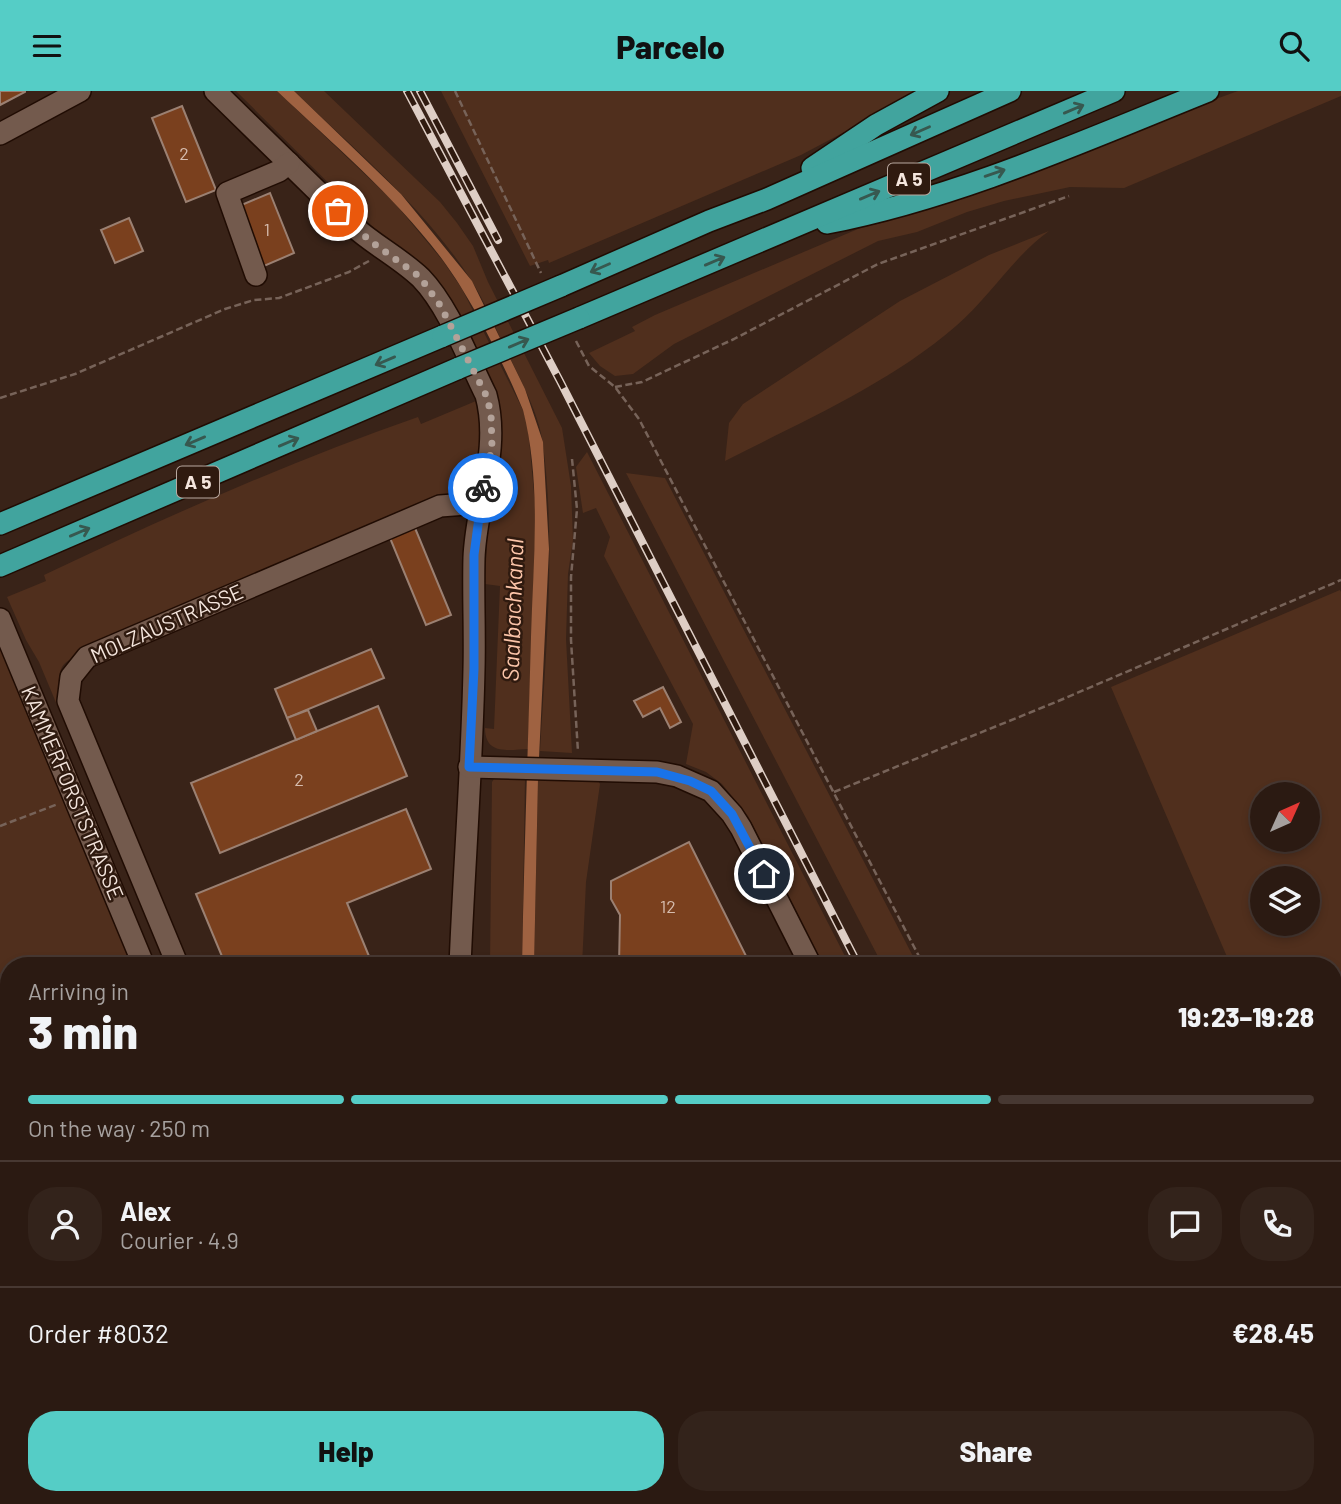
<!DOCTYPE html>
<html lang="en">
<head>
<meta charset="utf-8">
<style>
  body { margin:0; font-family:Barlow,sans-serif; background:#33231b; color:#f1f3f6; height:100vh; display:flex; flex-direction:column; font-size:26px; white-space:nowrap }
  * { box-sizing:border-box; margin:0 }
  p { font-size:23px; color:#a6a19f }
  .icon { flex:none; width:38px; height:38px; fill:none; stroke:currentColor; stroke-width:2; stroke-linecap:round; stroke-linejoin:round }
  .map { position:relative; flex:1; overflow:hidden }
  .details { position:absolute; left:0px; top:866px; width:1342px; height:548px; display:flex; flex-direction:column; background:#2b1a12; border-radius:28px 28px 0 0; box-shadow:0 4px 10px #0003,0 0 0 2px #473832 }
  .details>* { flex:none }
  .needle { width:46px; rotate:45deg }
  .buttons { position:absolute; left:1250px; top:691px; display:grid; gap:14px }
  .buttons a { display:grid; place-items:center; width:70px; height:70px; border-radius:50%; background:#2b1a12; box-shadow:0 4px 10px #0003,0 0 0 2px #473832; font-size:35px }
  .pin { position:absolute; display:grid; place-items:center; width:60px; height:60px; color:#fff; margin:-30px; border:4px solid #fff; border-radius:50%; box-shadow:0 2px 7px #0007 }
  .courier { position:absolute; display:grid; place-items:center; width:70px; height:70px; margin:-35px; border:5px solid #1a73e8; border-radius:50%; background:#fff; color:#222; box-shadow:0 2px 9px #0007 }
  .overview em { font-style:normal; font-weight:800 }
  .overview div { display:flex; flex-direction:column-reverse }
  .overview { display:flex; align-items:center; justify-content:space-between; height:119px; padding:0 28px }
  h1 { font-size:46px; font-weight:800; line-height:52px }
  .bar { display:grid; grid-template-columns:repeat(4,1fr); gap:10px 7px; align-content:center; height:84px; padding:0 28px }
  .bar i { height:9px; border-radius:5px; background:#473832 }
  .bar .active { background:#55cdc6 }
  .bar p { grid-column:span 4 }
  .line { display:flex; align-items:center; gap:18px; padding:0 28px; border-top:2px solid #473832 }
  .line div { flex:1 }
  .round { display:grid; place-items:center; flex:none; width:74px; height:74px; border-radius:28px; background:#33231b }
  .button { display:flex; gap:14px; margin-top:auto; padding:14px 28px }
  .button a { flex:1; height:80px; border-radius:28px; background:#55cdc6; color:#111; font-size:28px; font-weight:800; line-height:80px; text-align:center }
  .button a+a { background:#33231b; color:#f1f3f6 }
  header { display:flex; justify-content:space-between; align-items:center; height:91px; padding:0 28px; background:#55cdc6; color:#111; font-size:32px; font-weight:800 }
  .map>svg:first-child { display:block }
</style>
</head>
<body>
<header><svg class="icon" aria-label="menu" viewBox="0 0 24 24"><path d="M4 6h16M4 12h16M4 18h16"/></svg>Parcelo<svg class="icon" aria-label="search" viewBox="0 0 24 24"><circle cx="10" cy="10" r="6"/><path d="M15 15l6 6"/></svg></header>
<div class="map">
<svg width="1341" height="1413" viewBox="0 0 1341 1413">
  <rect width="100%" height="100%" fill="#392318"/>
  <g fill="#502f1d" fill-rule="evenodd">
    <path d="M236,0H277L393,110L443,170L462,198L523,319L528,337L536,425L528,658C508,659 485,664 485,637L494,638L500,495L485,493L488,428L501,361L500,326L395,158Z"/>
    <path d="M294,0H324L440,111L457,132L473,155L488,191L562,337L571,395L573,449L568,483L566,548L572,662L540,660C546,559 556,454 543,353C539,323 522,292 509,265C496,240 486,212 471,189C425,117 355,59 294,0Z"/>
    <path d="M441,0H922L801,64L549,172L548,169L530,175Z"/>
    <path d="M1238,0H1341V5L1124,97L1070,96L1004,110L967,121L917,141L878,150L674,253L633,283L615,285L600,275L589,262L635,240L632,236L655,224L865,135Z"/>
    <path d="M1049,140C1013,166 990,206 956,235C889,293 803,330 725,370L729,332L743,313L900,210L989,164Z"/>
    <path d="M476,310L483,350L474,391L84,561C77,565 66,569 62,576C48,601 85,666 91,695L39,571L26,549L7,506L46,490L44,484C166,426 291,370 418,326L421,333Z"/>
    <path d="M587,361L850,875H824L748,725L722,693L706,681L686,673L693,633L604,465L610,446L596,417L583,422L576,376Z"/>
    <path d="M626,382L665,387L918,875H883Z"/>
    <path d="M1340,499L1341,501V1134L1334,1117V875H1231L1111,596ZM1262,704H1307V749H1262ZM1262,788H1307V833H1262Z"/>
    <path d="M0,551L133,875H9V1405H116L98,1413H0Z"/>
    <path d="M496,685L525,687L522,875H490L492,691Z"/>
    <path d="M596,687L600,693L586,791L582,875H534L538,688Z"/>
  </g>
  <path fill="#9f6241" d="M277,0H294L401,103L472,190L525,298L543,351L549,458L538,688L534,875H522C524,765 528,656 531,546C533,471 542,393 523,319C503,271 473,210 442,168C395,105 334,54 277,0Z"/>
  <g fill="#7a401e" stroke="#9b8072" stroke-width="2">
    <path d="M0,0H25V1L0,14Z"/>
    <path d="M182,15L216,99L186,111L152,27Z"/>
    <path d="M270,102L294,162L264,175L239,115Z"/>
    <path d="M129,127L143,160L115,172L101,139Z"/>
    <path d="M415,437L451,524L426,534L390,447Z"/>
    <path d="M371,558L384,587L287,627L275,598Z"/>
    <path d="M663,596L681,631L670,637L660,617L643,626L634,610Z"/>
    <path d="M378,615L407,685L220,762L191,692Z"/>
    <path d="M308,619L317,640L296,649L287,627Z"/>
    <path d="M406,718L431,778L347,812L371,870L358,875H226L196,803Z"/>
    <path d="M689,751L751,875H619L620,824L611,808V790Z"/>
    <path d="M726,1405H899L900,1408L888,1413H729Z"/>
  </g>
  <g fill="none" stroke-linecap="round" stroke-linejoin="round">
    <defs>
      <g id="minor">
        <path d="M215,0L353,135C374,154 400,167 421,187C449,216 468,268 486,304C501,359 476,412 474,467C473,504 475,541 474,578C472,677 464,776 460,875"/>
        <path d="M0,43L80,0"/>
        <path d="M256,184L227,102L279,80L289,72"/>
        <path d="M0,528L144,875"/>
        <path d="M469,676L657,681L677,685L711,700L732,723L741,737L811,875"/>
        <path d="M178,875L68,610L71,586L87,566L440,415L480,412"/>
        <path d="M362,1405L365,1413"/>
        <path d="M401,1405L404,1413"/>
        <path d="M1077,1405L1082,1413"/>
        <path d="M142,1413L161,1405"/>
        <path d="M934,1413L951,1405"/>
      </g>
      <g id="highway">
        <path d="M812,77L876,34L938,0"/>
        <path d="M827,132C957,107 1086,49 1208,0"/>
        <path d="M561,195L709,130L767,108L1010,0"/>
        <path d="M579,227L1114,0"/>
        <path d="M0,433L443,245"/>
        <path d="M0,475L459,277"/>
      </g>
    </defs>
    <use href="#minor" stroke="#200c03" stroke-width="24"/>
    <use href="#highway" stroke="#200c03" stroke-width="24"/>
    <g stroke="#776359" stroke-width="2.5" stroke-dasharray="7 3.5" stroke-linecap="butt">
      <path d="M455,0L541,182"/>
      <path d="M576,250L589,275L615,296L639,328L924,875"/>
      <path d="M615,296L642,291L734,248L878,173L1069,105"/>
      <path d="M0,307L75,283L225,218L254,209L279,207L349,181L369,170"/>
      <path d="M572,368L577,418L571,486V549L578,661"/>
      <path d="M834,701L1056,611L1341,489"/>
      <path d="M0,735L58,713"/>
      <path d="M1334,1240L1341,1236"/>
      <path d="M1195,1405L1199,1413"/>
    </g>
    <use href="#minor" stroke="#735a4d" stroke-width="21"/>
    <use href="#highway" stroke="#41a49e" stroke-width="21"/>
    <defs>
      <g id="rail">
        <path d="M407,0L560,290L859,875"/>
        <path d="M420,0L498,149"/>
        <path d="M1140,1405L1144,1413"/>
      </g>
    </defs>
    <use href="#rail" stroke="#decec5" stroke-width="8"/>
    <use href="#rail" stroke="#2f1a0f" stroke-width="5" stroke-dasharray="16" stroke-linecap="butt"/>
    <defs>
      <g id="highway-bridge">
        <path d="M443,245L561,195"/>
        <path d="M459,277L579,227"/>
      </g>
    </defs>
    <use href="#highway-bridge" stroke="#200c03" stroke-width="24" stroke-linecap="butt"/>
    <use href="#highway-bridge" stroke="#41a49e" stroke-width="21"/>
  </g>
  <defs><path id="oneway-shaft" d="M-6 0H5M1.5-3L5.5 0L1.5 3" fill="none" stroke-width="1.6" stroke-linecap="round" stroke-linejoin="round" transform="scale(1.75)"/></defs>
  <g stroke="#37584f">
    <use href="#oneway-shaft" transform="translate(1074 18) rotate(-23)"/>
    <use href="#oneway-shaft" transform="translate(920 40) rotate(156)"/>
    <use href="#oneway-shaft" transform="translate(995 82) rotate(-19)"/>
    <use href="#oneway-shaft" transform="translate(870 104) rotate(-23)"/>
    <use href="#oneway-shaft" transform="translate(715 170) rotate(-23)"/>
    <use href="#oneway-shaft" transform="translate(600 177) rotate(156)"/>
    <use href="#oneway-shaft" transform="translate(519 252) rotate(-23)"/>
    <use href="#oneway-shaft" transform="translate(385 270) rotate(157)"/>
    <use href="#oneway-shaft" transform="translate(195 350) rotate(157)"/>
    <use href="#oneway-shaft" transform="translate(289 351) rotate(-23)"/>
    <use href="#oneway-shaft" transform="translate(80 441) rotate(-23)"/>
  </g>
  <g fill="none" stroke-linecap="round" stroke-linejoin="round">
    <path stroke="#b3a299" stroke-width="7" stroke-dasharray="0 12.6" d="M338,120L369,149L420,186L440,214L486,304L491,322L492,356L483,397"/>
    <path stroke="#1a73e8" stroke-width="9" d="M483,397L474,464V578L469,676L657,681L690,690L711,700L732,723L764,783"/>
  </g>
  <g text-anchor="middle" stroke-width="5" stroke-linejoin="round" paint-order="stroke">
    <g font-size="18" fill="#d6bcae">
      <text x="184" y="69">2</text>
      <text x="267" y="145">1</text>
      <text x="299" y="695">2</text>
      <text x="668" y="822">12</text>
    </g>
    <g fill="#2f1a0f" stroke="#baa9a0" stroke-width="2">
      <rect x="888" y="72.5" width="42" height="31" rx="5"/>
      <rect x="177" y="375.5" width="42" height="31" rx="5"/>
    </g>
    <g font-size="19" font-weight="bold" fill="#f5e6de">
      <text x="909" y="95">A 5</text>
      <text x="198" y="398">A 5</text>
    </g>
    <g font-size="21" fill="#f5e6de" stroke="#2f1a0f">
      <text transform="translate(167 533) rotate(-24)" y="7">MOLZAUSTRASSE</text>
      <text transform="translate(72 702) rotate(67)" y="7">KAMMERFORSTSTRASSE</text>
    </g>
    <g font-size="23" font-style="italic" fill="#fcc5a9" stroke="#2f1a0f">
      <text transform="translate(513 519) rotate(-88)" y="8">Saalbachkanal</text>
    </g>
  </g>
</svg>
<div class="buttons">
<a><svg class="needle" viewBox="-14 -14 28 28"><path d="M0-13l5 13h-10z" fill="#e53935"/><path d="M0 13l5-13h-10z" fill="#a6a19f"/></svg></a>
<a><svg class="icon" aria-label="layers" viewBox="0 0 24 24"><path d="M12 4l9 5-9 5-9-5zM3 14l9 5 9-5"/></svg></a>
</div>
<div class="pin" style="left:338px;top:120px;background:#ea580c"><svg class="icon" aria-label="bag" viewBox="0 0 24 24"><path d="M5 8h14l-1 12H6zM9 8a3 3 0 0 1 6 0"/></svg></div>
<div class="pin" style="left:764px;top:783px;background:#1f2937"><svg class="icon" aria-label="home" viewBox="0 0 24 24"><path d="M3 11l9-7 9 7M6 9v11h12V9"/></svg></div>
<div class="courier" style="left:483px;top:397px"><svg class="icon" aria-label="bike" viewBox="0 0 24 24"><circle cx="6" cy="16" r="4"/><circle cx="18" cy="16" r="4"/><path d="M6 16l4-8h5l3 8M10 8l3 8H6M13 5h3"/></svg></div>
<section class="details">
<div class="overview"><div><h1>3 min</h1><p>Arriving in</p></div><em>19:23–19:28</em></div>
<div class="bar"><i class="active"></i><i class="active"></i><i class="active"></i><i></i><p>On the way · 250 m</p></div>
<div class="line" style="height:126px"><a class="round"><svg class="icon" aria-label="person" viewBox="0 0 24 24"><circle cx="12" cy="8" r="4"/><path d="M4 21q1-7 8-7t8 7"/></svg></a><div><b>Alex</b><p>Courier · 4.9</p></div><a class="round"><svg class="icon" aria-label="chat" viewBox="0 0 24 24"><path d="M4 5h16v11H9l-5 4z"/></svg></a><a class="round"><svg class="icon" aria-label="phone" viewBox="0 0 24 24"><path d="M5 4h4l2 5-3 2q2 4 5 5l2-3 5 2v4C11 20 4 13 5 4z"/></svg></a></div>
<div class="line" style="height:91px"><div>Order #8032</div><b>€28.45</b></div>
<div class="button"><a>Help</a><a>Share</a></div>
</section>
</div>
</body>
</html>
